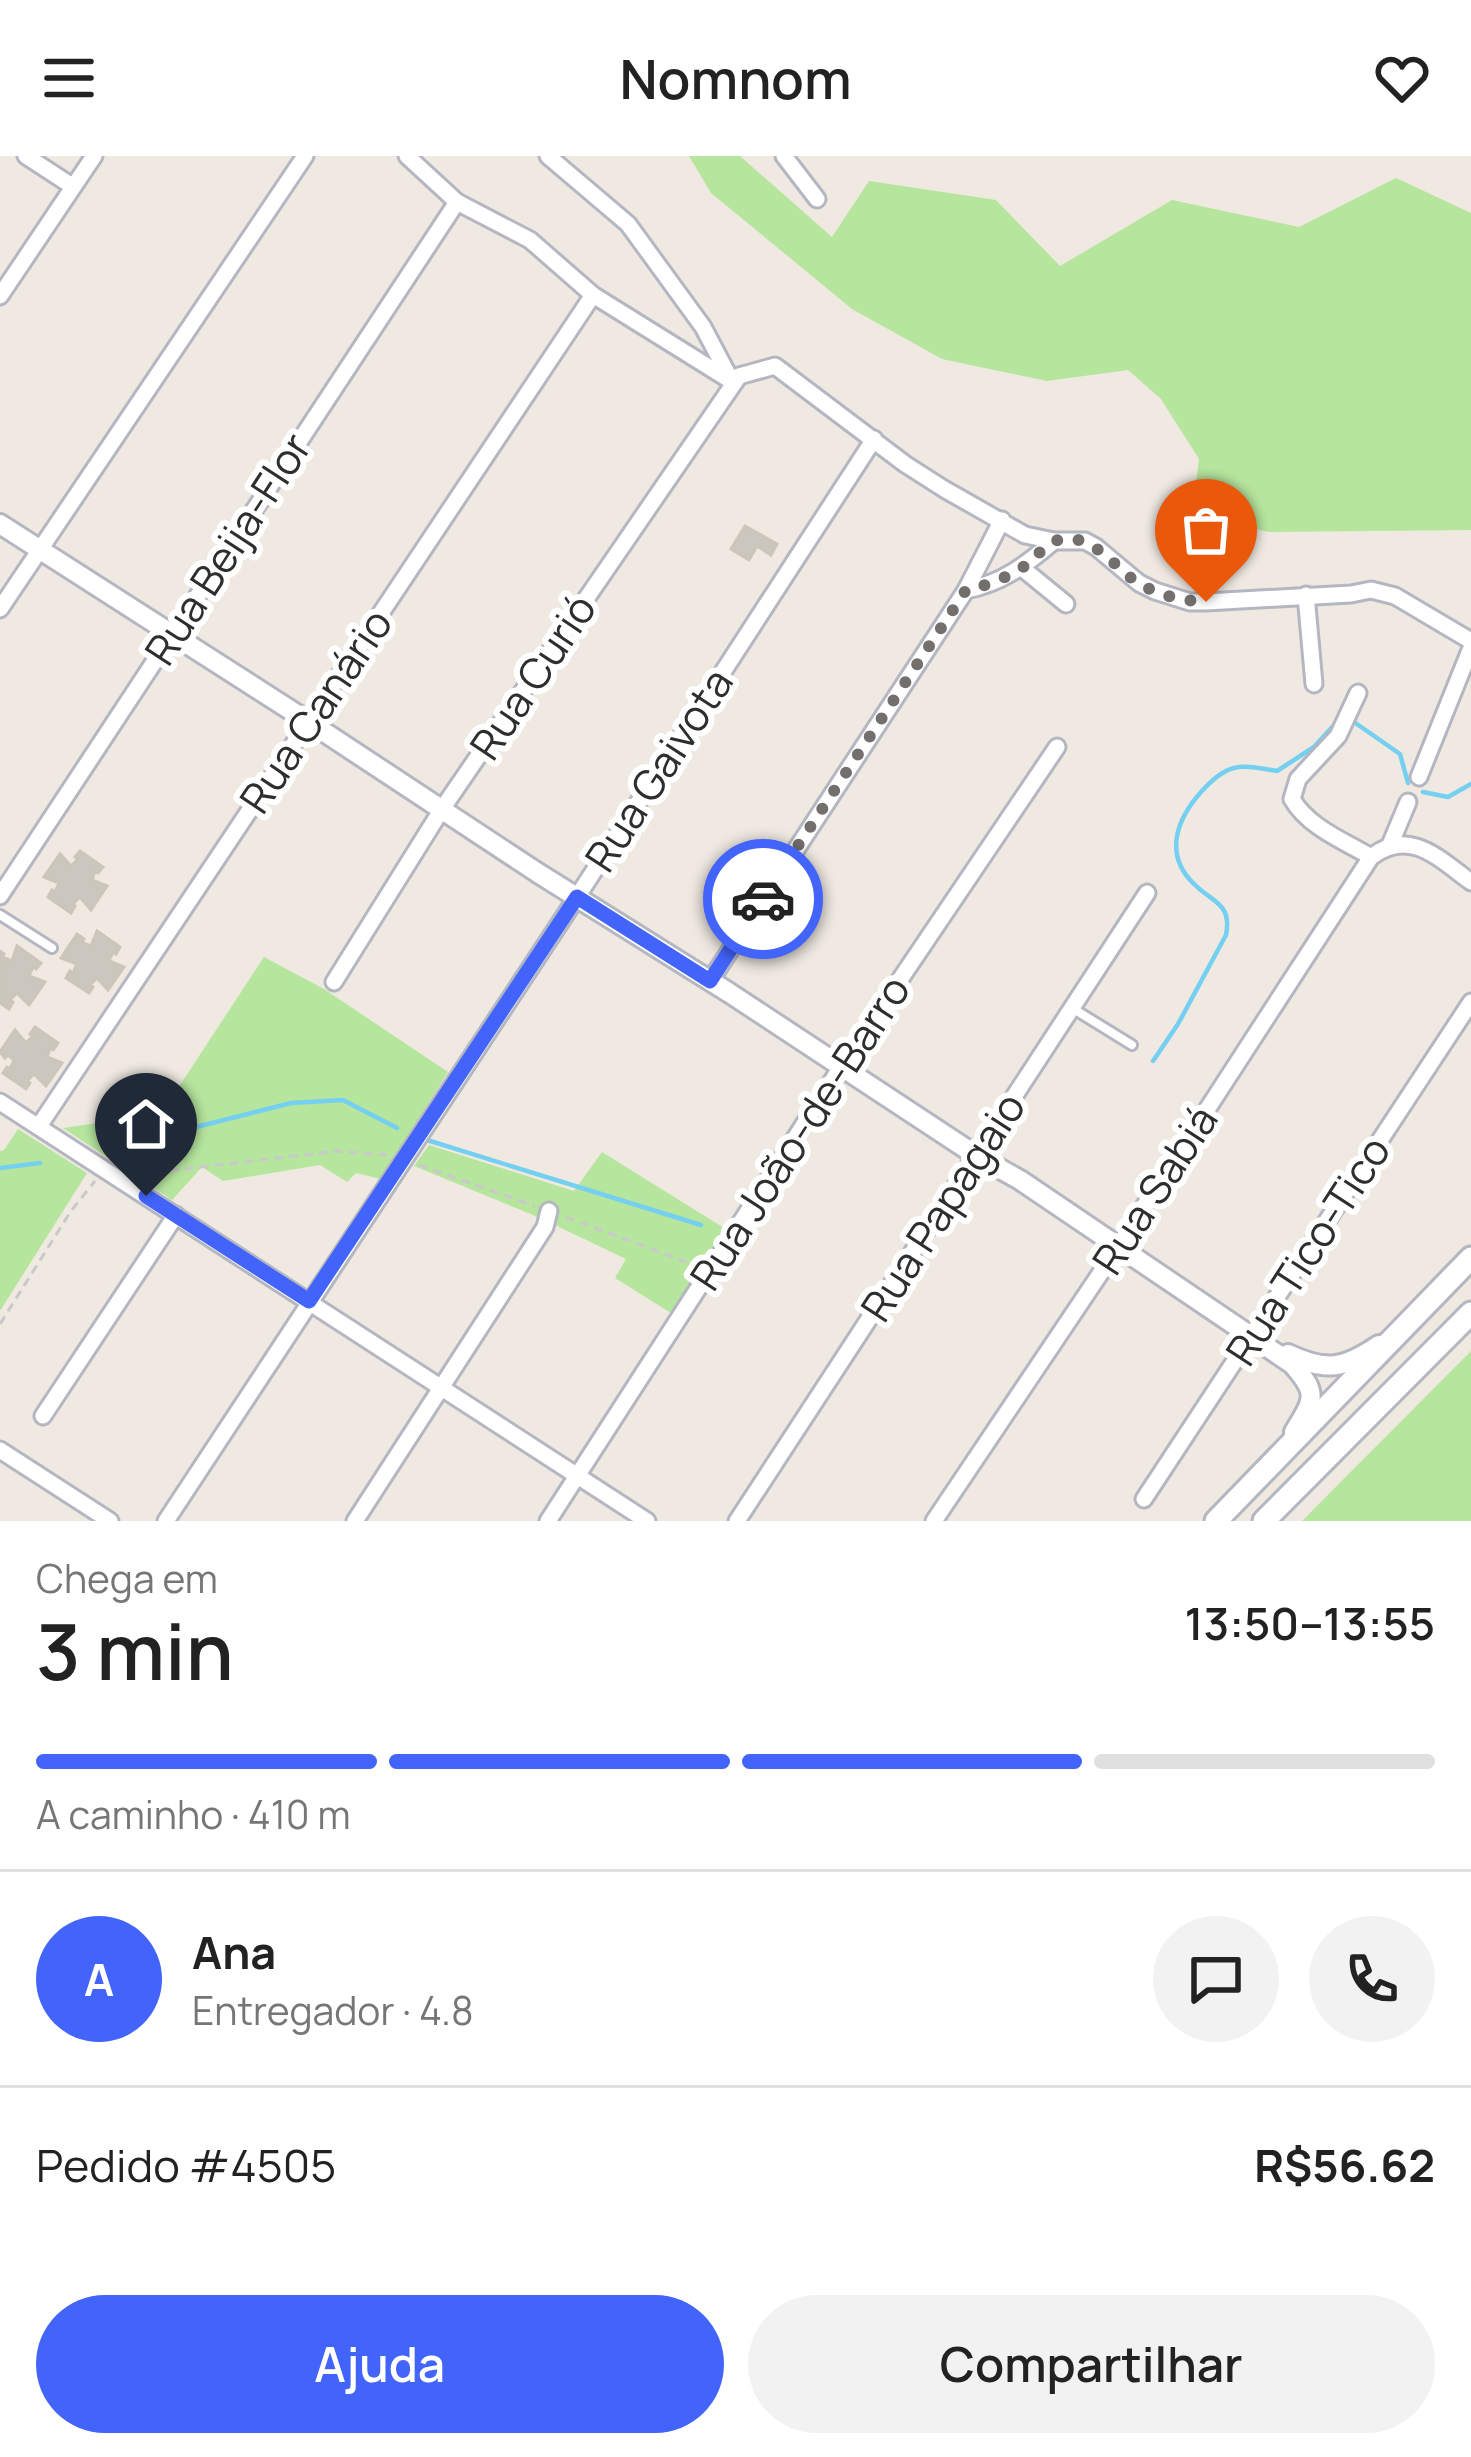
<!DOCTYPE html>
<html lang="pt">
<head>
<meta charset="utf-8">
<style>
  body { margin:0; font-family:Manrope,sans-serif; background:#f2f2f2; color:#222; height:100vh; display:flex; flex-direction:column; font-size:45px; white-space:nowrap }
  * { box-sizing:border-box; margin:0 }
  p { font-size:39px; color:#767676 }
  .icon { flex:none; width:66px; height:66px; fill:none; stroke:currentColor; stroke-width:2; stroke-linecap:round; stroke-linejoin:round }
  .map { position:relative; height:1365px; overflow:hidden }
  .details { display:flex; flex-direction:column; background:#fff; flex:1 }
  .details>* { flex:none }
  .pin { position:absolute; display:grid; place-items:center; width:102px; height:102px; color:#fff; margin:-123px -51px; border-radius:50% 50% 50% 0; rotate:-45deg; box-shadow:0 0 12px #0007 }
  .pin .icon { rotate:45deg }
  .courier { position:absolute; display:grid; place-items:center; width:120px; height:120px; margin:-60px; border:9px solid #4264fb; border-radius:50%; background:#fff; color:#222; box-shadow:0 3px 15px #0007 }
  .head em { font-style:normal; font-weight:600 }
  .head div { display:flex; flex-direction:column-reverse }
  .head { display:flex; align-items:center; justify-content:space-between; height:204px; padding:0 36px }
  h1 { font-size:78px; font-weight:600; line-height:90px }
  .bar { display:grid; grid-template-columns:repeat(4,1fr); gap:18px 12px; align-content:center; height:144px; padding:0 36px }
  .bar i { height:15px; border-radius:9px; background:#e0e0e0 }
  .bar .selected { background:#4264fb }
  .bar p { grid-column:span 4 }
  .line { display:flex; align-items:center; gap:30px; padding:0 36px; border-top:3px solid #e0e0e0 }
  .line div { flex:1 }
  .round { display:grid; place-items:center; flex:none; width:126px; height:126px; border-radius:63px; background:#f2f2f2 }
  .action { display:flex; gap:24px; margin-top:auto; padding:24px 36px }
  .action a { flex:1; height:138px; border-radius:72px; background:#4264fb; color:#fff; font-size:48px; font-weight:600; line-height:138px; text-align:center }
  .action a+a { background:#f2f2f2; color:#222 }
  header { display:flex; justify-content:space-between; align-items:center; height:156px; padding:0 36px; background:#fff; font-size:54px; font-weight:600 }
  .map>svg:first-child { display:block }
</style>
</head>
<body>
<header><svg class="icon" aria-label="menu" viewBox="0 0 24 24"><path d="M4 6h16M4 12h16M4 18h16"/></svg>Nomnom<svg class="icon" aria-label="heart" viewBox="0 0 24 24"><path d="M12 20l-8-8c-3-5 5-10 8-4 3-6 11-1 8 4z"/></svg></header>
<div class="map">
<svg width="1471" height="1365" viewBox="0 0 1471 1365">
  <rect width="100%" height="100%" fill="#efe9e1"/>
  <g fill="#b6e59e">
    <path d="M689,0H740L832,81L869,25L996,44L1060,110L1172,44L1299,71L1396,22L1471,57V374L1269,376L1192,359L1199,303L1161,243L1128,214L1047,225L942,203L852,153L711,37Z"/>
    <path d="M264,801L324,833L448,916L381,1023L356,1017L347,1026L320,1009L223,1025L202,1011L172,1044L63,972L161,958Z"/>
    <path d="M18,973L87,1017L0,1155V995L4,994Z"/>
    <path d="M429,989L574,1035L602,996L724,1072L671,1157L615,1122L626,1103L538,1061L414,1010Z"/>
    <path d="M1471,1195V1365H1302Z"/>
  </g>
  <g fill="none" stroke-linecap="round" stroke-linejoin="round">
    <g stroke="#75cff0" stroke-width="4.5">
      <path d="M1354,566L1400,598L1408,627"/>
      <path d="M1423,636L1448,641L1471,628"/>
      <path d="M1153,905L1178,868L1226,779C1232,747 1213,747 1194,728C1163,698 1177,663 1201,636C1229,605 1240,609 1277,615L1314,591L1334,569"/>
      <path d="M427,984L701,1069"/>
      <path d="M105,994L291,947L343,944L397,972"/>
      <path d="M0,1012L40,1007"/>
    </g>
  </g>
  <g fill="#cbc7bf" stroke="#cbc5ba" stroke-width="3">
    <path d="M745,370L777,388L771,399L757,390L749,404L731,393Z"/>
    <path d="M80,695L103,711L98,717L95,715L92,724L107,730L91,754L80,741L73,748L75,750L71,757L48,741L52,734L55,736L59,727L44,721L60,698L71,710L78,703L75,701Z"/>
    <path d="M97,775L120,791L116,798L113,796L109,805L124,811L108,834L97,822L90,829L93,831L89,837L66,822L70,815L73,817L77,808L61,802L77,778L84,783L82,786L91,790Z"/>
    <path d="M17,790L41,807L36,813L33,811L29,820L45,826L29,849L17,837L10,844L13,846L9,853L0,847V795L4,798L2,801L12,805Z"/>
    <path d="M35,871L58,887L53,894L50,892L47,901L62,907L46,930L34,918L27,925L30,927L26,933L3,917L7,911L10,913L14,904L8,899L5,902L0,896L15,874L26,887L33,880L30,878Z"/>
  </g>
  <g fill="none" stroke-linecap="round" stroke-linejoin="round">
    <defs>
      <g id="service">
        <path d="M0,759L52,792"/>
        <path d="M1072,852L1132,889"/>
      </g>
      <g id="minor">
        <path d="M26,0L72,30"/>
        <path d="M407,0L457,46L530,84L593,139L728,223"/>
        <path d="M548,0L628,68L703,171L732,226L739,220L775,210L905,308L944,333L1025,379L1054,385H1085L1096,391L1139,427L1155,435L1190,446H1206L1351,438L1371,434L1395,440L1471,485"/>
        <path d="M784,0L817,43"/>
        <path d="M0,140L94,0"/>
        <path d="M1022,412L1066,448"/>
        <path d="M966,434C1001,428 1027,408 1054,385"/>
        <path d="M1306,439L1314,528"/>
        <path d="M0,453L305,0"/>
        <path d="M1358,537L1338,580L1298,623L1292,643C1308,671 1344,685 1371,701"/>
        <path d="M1419,621L1471,492"/>
        <path d="M1390,689L1408,646"/>
        <path d="M0,740L457,46"/>
        <path d="M710,825L966,434L1002,364"/>
        <path d="M334,826L442,653L739,220"/>
        <path d="M0,946L647,1365"/>
        <path d="M39,970L593,139"/>
        <path d="M43,1260L176,1059"/>
        <path d="M0,1294L110,1365"/>
        <path d="M1144,1343L1471,846"/>
        <path d="M166,1365L577,741L874,283"/>
        <path d="M355,1365L545,1071L549,1055"/>
        <path d="M548,1365L841,911L1057,591"/>
        <path d="M737,1365L1147,737"/>
        <path d="M934,1365L1110,1103L1371,701C1410,671 1439,703 1471,726"/>
      </g>
      <g id="tertiary">
        <path d="M0,368L309,566L538,717L728,836L977,1000L1020,1024L1292,1208C1319,1238 1314,1243 1294,1276"/>
        <path d="M1288,1198C1326,1216 1344,1213 1379,1189"/>
      </g>
      <g id="secondary">
        <path d="M1216,1365L1471,1102"/>
        <path d="M1264,1365L1471,1157"/>
      </g>
    </defs>
    <use href="#service" stroke="#b4b7c1" stroke-width="14"/>
    <use href="#minor" stroke="#b4b7c1" stroke-width="21"/>
    <use href="#tertiary" stroke="#b4b7c1" stroke-width="24"/>
    <use href="#secondary" stroke="#b4b7c1" stroke-width="27"/>
    <g stroke="#c9c9c9" stroke-width="3" stroke-dasharray="9 6" stroke-linecap="butt">
      <path d="M419,1009L535,1050"/>
      <path d="M140,1018L337,995L387,999"/>
      <path d="M566,1061L692,1108"/>
      <path d="M0,1168L71,1055L95,1025"/>
    </g>
    <use href="#service" stroke="#fff" stroke-width="8"/>
    <use href="#minor" stroke="#fff" stroke-width="15"/>
    <use href="#tertiary" stroke="#fff" stroke-width="18"/>
    <use href="#secondary" stroke="#fff" stroke-width="21"/>
  </g>
  <g fill="none" stroke-linecap="round" stroke-linejoin="round">
    <path stroke="#726f6d" stroke-width="12" stroke-dasharray="0 21.6" d="M763,743L966,434C986,430 1009,421 1026,409C1035,402 1045,389 1055,385C1092,372 1115,415 1143,430C1163,440 1184,445 1206,446"/>
    <path stroke="#4264fb" stroke-width="15" d="M146,1040L309,1145L577,741L710,825L763,743"/>
  </g>
  <g text-anchor="middle" stroke-width="12" stroke-linejoin="round" paint-order="stroke">
    <g font-size="42" fill="#2e2e2e" stroke="#fff">
      <text transform="translate(228 393) rotate(-57)" y="15">Rua Beija-Flor</text>
      <text transform="translate(533 521) rotate(-56)" y="15">Rua Curió</text>
      <text transform="translate(316 555) rotate(-56)" y="15">Rua Canário</text>
      <text transform="translate(659 614) rotate(-57)" y="15">Rua Gaivota</text>
      <text transform="translate(800 977) rotate(-57)" y="15">Rua João-de-Barro</text>
      <text transform="translate(1155 1034) rotate(-57)" y="15">Rua Sabiá</text>
      <text transform="translate(943 1051) rotate(-57)" y="15">Rua Papagaio</text>
      <text transform="translate(1308 1095) rotate(-57)" y="15">Rua Tico-Tico</text>
    </g>
  </g>
</svg>
<div class="pin" style="left:1206px;top:446px;background:#ea580c"><svg class="icon" aria-label="bag" viewBox="0 0 24 24"><path d="M5 8h14l-1 12H6zM9 8a3 3 0 0 1 6 0"/></svg></div>
<div class="pin" style="left:146px;top:1040px;background:#1f2937"><svg class="icon" aria-label="home" viewBox="0 0 24 24"><path d="M3 11l9-7 9 7M6 9v11h12V9"/></svg></div>
<div class="courier" style="left:763px;top:743px"><svg class="icon" aria-label="car" viewBox="0 0 24 24"><path d="M5 17H2v-5l4-1 3-4h7l3 4 3 1v5h-3M9 17h6M6 11h13"/><circle cx="7" cy="17" r="2"/><circle cx="17" cy="17" r="2"/></svg></div>
</div>
<section class="details">
<div class="head"><div><h1>3 min</h1><p>Chega em</p></div><em>13:50–13:55</em></div>
<div class="bar"><i class="selected"></i><i class="selected"></i><i class="selected"></i><i></i><p>A caminho · 410 m</p></div>
<div class="line" style="height:216px"><b class="round" style="background:#4264fb;color:#fff">A</b><div><b>Ana</b><p>Entregador · 4.8</p></div><a class="round"><svg class="icon" aria-label="chat" viewBox="0 0 24 24"><path d="M4 5h16v11H9l-5 4z"/></svg></a><a class="round"><svg class="icon" aria-label="phone" viewBox="0 0 24 24"><path d="M5 4h4l2 5-3 2q2 4 5 5l2-3 5 2v4C11 20 4 13 5 4z"/></svg></a></div>
<div class="line" style="height:156px"><div>Pedido #4505</div><b>R$56.62</b></div>
<div class="action"><a>Ajuda</a><a>Compartilhar</a></div>
</section>
</body>
</html>
